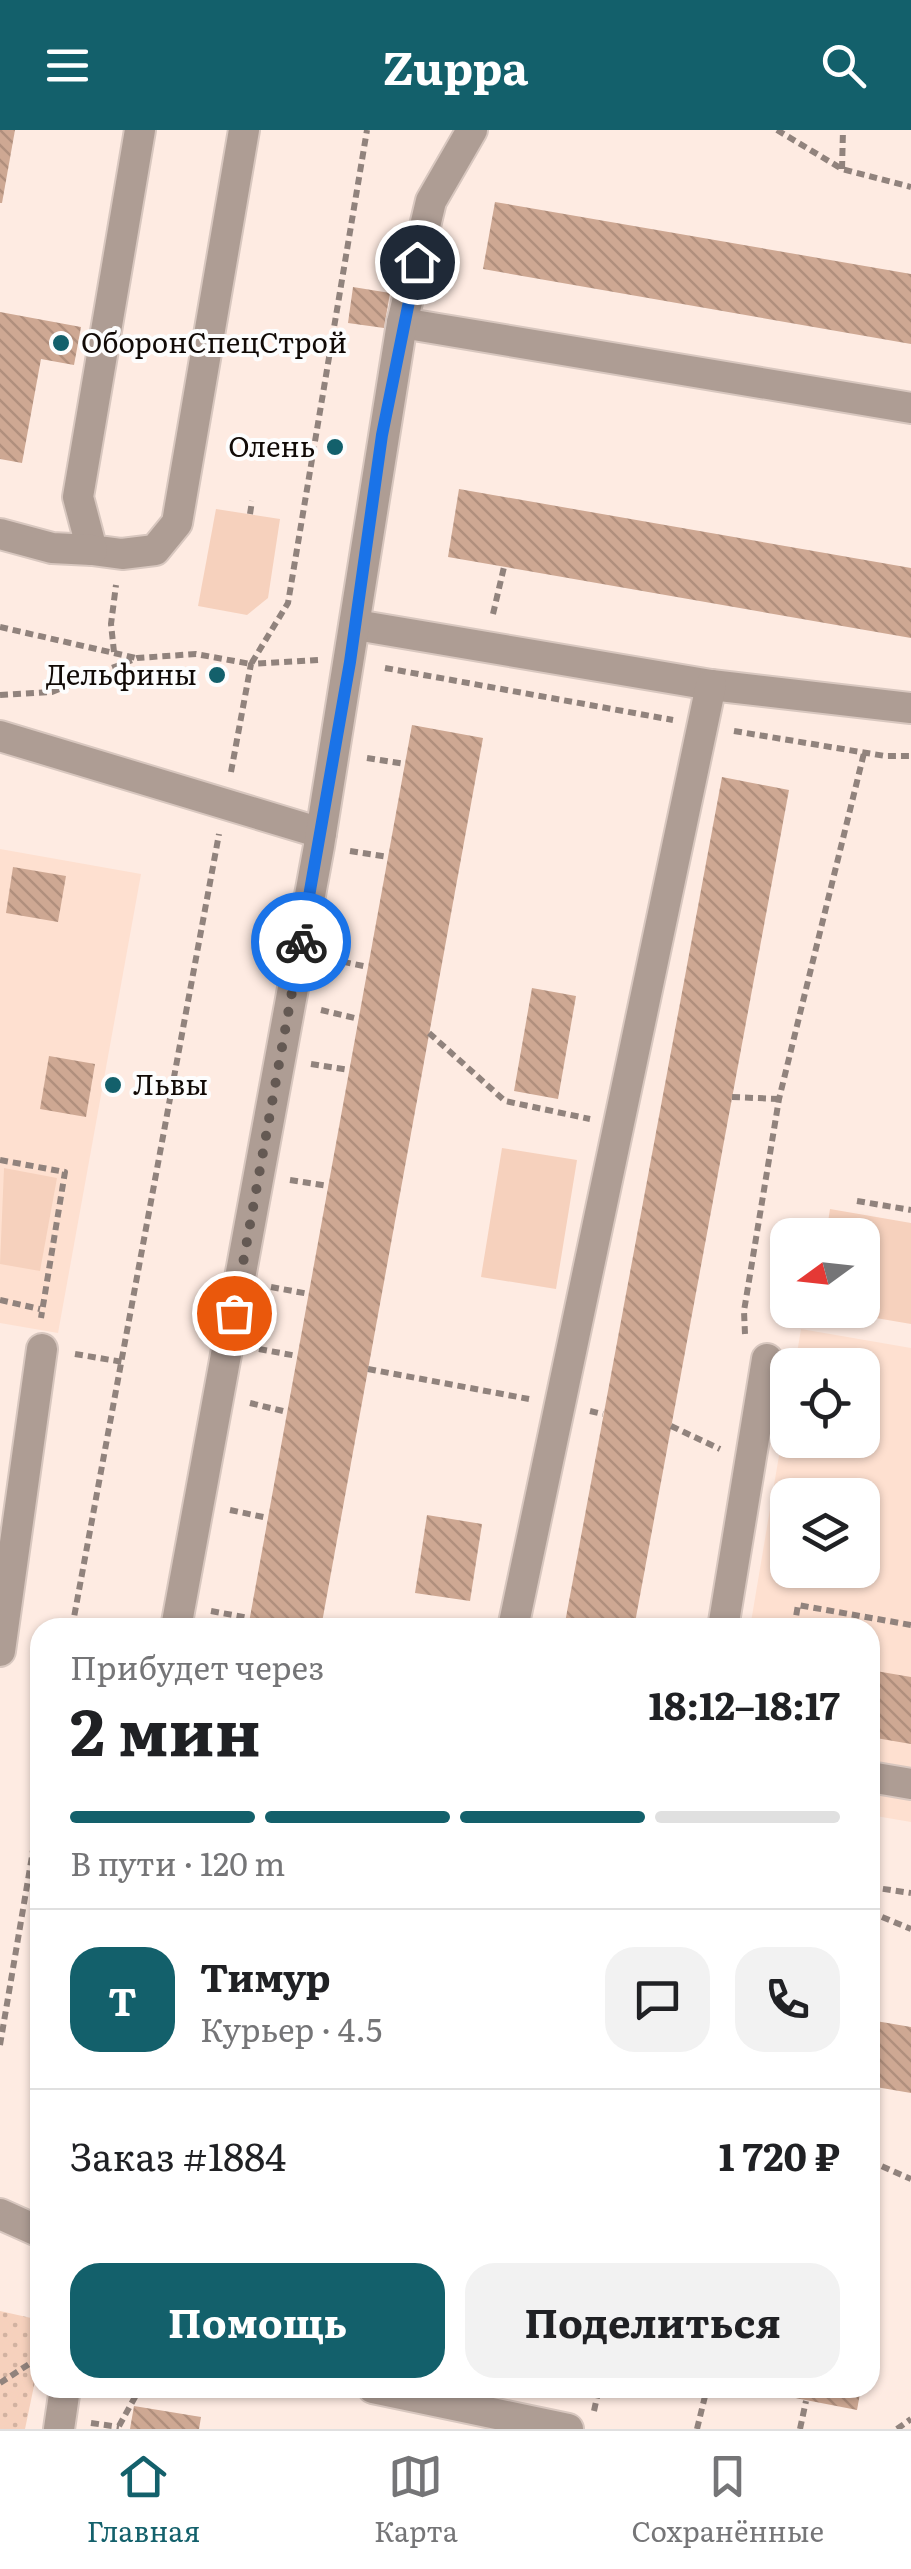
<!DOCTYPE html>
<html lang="ru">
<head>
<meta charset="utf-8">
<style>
  body { margin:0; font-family:Literata,serif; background:#f2f2f2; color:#202124; height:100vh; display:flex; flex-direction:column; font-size:38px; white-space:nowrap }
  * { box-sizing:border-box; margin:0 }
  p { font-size:32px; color:#757577 }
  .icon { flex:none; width:55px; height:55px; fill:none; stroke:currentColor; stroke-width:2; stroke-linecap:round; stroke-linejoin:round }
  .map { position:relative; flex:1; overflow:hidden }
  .panel { position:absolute; left:30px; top:1488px; width:850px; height:780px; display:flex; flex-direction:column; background:#fff; border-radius:30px; box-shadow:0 2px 8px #0004 }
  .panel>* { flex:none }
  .needle { width:65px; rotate:255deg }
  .tools { position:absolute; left:770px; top:1088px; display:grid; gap:20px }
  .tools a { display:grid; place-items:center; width:110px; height:110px; border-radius:20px; background:#fff; box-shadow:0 2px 8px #0004; font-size:50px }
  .pin { position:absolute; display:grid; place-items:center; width:85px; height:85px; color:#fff; margin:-42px; border:5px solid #fff; border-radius:50%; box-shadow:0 2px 10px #0007 }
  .courier { position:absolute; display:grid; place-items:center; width:100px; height:100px; margin:-50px; border:8px solid #1a73e8; border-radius:50%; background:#fff; color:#222; box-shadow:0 2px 12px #0007 }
  .head em { font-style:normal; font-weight:700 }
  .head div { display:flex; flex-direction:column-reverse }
  .head { display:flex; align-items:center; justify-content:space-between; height:170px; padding:0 40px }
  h1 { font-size:65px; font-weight:700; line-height:75px }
  .bar { display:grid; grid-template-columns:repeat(4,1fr); gap:15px 10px; align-content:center; height:120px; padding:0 40px }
  .bar i { height:12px; border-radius:8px; background:#e0e0e0 }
  .bar .current { background:#13606b }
  .bar p { grid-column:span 4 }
  .line { display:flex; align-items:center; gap:25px; padding:0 40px; border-top:2px solid #e0e0e0 }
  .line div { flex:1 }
  .round { display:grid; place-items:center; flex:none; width:105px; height:105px; border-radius:30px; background:#f2f2f2 }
  .primary-button { display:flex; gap:20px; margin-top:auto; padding:20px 40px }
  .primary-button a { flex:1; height:115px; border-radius:30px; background:#13606b; color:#fff; font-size:40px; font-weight:700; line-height:115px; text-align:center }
  .primary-button a+a { background:#f2f2f2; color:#202124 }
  header { display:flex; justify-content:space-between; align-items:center; height:130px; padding:0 40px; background:#13606b; color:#fff; font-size:45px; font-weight:700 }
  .tabs { display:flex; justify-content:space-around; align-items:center; height:140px; border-top:2px solid #e0e0e0; background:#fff; font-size:28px; color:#757577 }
  .tabs a { display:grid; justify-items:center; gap:5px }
  .tabs .current { color:#13606b }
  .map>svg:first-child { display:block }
</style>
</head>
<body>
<header><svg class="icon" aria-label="menu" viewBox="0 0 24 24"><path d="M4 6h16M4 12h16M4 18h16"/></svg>Zuppa<svg class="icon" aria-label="search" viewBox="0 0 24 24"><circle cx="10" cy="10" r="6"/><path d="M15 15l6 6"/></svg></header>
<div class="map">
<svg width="911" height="2299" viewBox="0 0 911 2299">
  <defs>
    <pattern id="grass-dots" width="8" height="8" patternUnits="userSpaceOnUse" patternTransform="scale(2.5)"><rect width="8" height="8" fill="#f6d1bd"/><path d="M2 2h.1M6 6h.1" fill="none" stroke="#d2b2a1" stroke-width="1.8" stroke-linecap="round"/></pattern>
    <pattern id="building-back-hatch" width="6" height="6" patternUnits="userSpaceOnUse" patternTransform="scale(2.5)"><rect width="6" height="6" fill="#cea893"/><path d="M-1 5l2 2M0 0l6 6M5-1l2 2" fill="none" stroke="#b08f7d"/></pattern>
  </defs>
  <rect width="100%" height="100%" fill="#feebe2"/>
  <g fill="#fee0d0" fill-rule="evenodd">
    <path d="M0,719L141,744L58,1203L0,1193Z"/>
    <path d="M801,1199L911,1218V1692L870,1685V1498H750L787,1278L788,1310H862V1235H795ZM788,1365H862V1440H788Z"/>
  </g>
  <path fill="url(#grass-dots)" d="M0,2181L40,2190V2227L25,2299H0Z"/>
  <g fill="#f6d1bd">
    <path d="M216,379L280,389L268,468L247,485L198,476Z"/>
    <path d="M502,1018L577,1030L556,1159L481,1147Z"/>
    <path d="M4,1038L57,1048L40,1141L0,1134Z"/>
    <path d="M830,1079L911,1093V1194L829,1180H862V1105H826Z"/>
  </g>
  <g fill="url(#building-back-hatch)">
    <path d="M0,0H15L2,73H0Z"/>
    <path d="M495,72L911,144V214L483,139Z"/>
    <path d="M353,157L390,163L384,198L348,193Z"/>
    <path d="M0,182L81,197L74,235L41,229L22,333L0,329Z"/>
    <path d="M459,359L911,438V508L448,427Z"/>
    <path d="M412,595L483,608L321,1498H248Z"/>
    <path d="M722,647L789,660L634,1498H564Z"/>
    <path d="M13,737L66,746L58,792L6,783Z"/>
    <path d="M532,858L576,866L558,969L514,961Z"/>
    <path d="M49,926L95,934L86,987L40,979Z"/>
    <path d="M427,1385L482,1394L470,1471L415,1463Z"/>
    <path d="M870,1540L911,1547V1614L870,1607Z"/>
    <path d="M870,1890L911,1897V1963L870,1956Z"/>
    <path d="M744,2258H861L857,2280Z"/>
    <path d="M134,2276L201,2287L199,2299H130Z"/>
  </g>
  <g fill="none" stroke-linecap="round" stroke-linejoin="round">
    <defs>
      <g id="minor">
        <path d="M140,0L78,367L92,420L122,424L155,420L177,393L244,0"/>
        <path d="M402,193L911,278"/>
        <path d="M0,404L52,418L92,420"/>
        <path d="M356,495L711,555L911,578"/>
        <path d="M0,606L321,703"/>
        <path d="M176,1498L319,716L402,193L431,71L472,0"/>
        <path d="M513,1498L711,555"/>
        <path d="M723,1498L767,1229"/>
        <path d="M0,1521L42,1219"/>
        <path d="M870,1647L911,1654"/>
        <path d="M0,2084L40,2102"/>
        <path d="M373,2258L568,2299"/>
        <path d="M59,2299L65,2258"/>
      </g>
    </defs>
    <use href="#minor" stroke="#d8c7bf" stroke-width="34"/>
    <g stroke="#91837d" stroke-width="6" stroke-dasharray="8 5" stroke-linecap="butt">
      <path d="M777,0L842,39L911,57"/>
      <path d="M842,39L843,0"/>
      <path d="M250,384L252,371"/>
      <path d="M493,484L504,437"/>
      <path d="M0,497L136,528"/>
      <path d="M114,522L111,494L116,455"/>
      <path d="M385,538L673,590"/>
      <path d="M0,565L52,562L137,528L196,524L251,534L288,473L367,0"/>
      <path d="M734,601L885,626H911"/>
      <path d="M367,628L405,634"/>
      <path d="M231,642L251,534L318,530"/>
      <path d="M350,721L388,727"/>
      <path d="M330,829L368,837"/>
      <path d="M321,880L359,889"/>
      <path d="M429,903L505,971L590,989"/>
      <path d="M311,934L349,940"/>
      <path d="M732,967L779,969"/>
      <path d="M0,1030L65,1042L41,1188"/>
      <path d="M290,1050L328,1056"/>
      <path d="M857,1071L911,1080"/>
      <path d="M271,1157L309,1164"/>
      <path d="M0,1170L40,1179"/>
      <path d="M745,1204L744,1181L779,969L864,623"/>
      <path d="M259,1219L297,1226"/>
      <path d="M75,1224L123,1232"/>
      <path d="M368,1239L529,1269"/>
      <path d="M250,1273L287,1282"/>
      <path d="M590,1281L603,1284"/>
      <path d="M671,1296L720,1319"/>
      <path d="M230,1380L268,1388"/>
      <path d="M211,1481L249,1488"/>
      <path d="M72,1498L219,704"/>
      <path d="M794,1498L798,1475L911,1495"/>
      <path d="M870,1757L911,1763"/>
      <path d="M870,1782L911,1799"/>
      <path d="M0,1915L40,1679"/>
      <path d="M870,2031L911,2049"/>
      <path d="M0,2253L40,2227"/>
      <path d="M594,2281L599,2258"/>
      <path d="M91,2293L119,2297"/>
      <path d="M119,2296L140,2258"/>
      <path d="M697,2299L707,2258"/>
      <path d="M800,2299L806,2271"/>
      <path d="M897,2299L911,2289"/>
    </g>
    <use href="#minor" stroke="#ae9d94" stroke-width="30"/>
  </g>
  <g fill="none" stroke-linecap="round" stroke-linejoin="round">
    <path stroke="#645953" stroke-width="10" stroke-dasharray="0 18" d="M234,1183L301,812"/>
    <path stroke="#1a73e8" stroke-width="12" d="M301,812L350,532L382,305L417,132"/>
  </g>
  <g fill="#13606b" stroke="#fdfdfd" stroke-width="4">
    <circle cx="61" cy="213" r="10"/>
    <circle cx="335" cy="317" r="10"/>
    <circle cx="217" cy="545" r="10"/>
    <circle cx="113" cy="955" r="10"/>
  </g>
  <g text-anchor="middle" stroke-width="8" stroke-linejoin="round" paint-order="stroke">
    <g font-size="28" fill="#110a06" stroke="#fdfdfd" text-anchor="start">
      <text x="81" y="223">ОборонСпецСтрой</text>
      <text x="315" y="327" text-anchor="end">Олень</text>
      <text x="197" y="555" text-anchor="end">Дельфины</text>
      <text x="133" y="965">Львы</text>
    </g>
  </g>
</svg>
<div class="tools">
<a><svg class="needle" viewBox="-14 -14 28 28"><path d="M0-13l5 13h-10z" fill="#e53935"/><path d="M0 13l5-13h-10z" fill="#757577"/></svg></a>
<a><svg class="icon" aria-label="locate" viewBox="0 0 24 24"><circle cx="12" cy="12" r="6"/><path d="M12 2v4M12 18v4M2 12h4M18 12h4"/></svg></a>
<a><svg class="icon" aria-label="layers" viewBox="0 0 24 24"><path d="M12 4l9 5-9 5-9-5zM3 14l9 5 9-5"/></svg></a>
</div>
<div class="pin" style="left:234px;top:1183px;background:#ea580c"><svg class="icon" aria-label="bag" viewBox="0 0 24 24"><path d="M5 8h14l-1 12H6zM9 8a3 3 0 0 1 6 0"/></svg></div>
<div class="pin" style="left:417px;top:132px;background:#1f2937"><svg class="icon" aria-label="home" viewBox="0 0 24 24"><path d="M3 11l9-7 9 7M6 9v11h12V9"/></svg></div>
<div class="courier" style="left:301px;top:812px"><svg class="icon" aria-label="bike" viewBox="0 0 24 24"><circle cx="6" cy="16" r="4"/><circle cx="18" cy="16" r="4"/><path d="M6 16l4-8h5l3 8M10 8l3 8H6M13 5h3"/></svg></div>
<section class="panel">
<div class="head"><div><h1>2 мин</h1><p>Прибудет через</p></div><em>18:12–18:17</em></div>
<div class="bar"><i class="current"></i><i class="current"></i><i class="current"></i><i></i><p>В пути · 120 m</p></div>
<div class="line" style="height:180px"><b class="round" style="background:#13606b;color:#fff">Т</b><div><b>Тимур</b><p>Курьер · 4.5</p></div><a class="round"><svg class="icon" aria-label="chat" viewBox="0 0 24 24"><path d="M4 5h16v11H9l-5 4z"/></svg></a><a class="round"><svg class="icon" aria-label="phone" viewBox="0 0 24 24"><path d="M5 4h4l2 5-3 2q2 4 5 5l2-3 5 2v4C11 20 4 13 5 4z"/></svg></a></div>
<div class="line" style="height:130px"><div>Заказ #1884</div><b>1 720 ₽</b></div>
<div class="primary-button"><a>Помощь</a><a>Поделиться</a></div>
</section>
</div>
<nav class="tabs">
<a class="current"><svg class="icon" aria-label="home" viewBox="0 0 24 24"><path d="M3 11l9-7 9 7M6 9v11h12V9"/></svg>Главная</a>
<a><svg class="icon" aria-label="map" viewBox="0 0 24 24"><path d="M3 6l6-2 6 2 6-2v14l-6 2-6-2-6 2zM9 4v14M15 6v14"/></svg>Карта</a>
<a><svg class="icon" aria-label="saved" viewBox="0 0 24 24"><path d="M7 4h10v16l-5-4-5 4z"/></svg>Сохранённые</a>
</nav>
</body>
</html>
